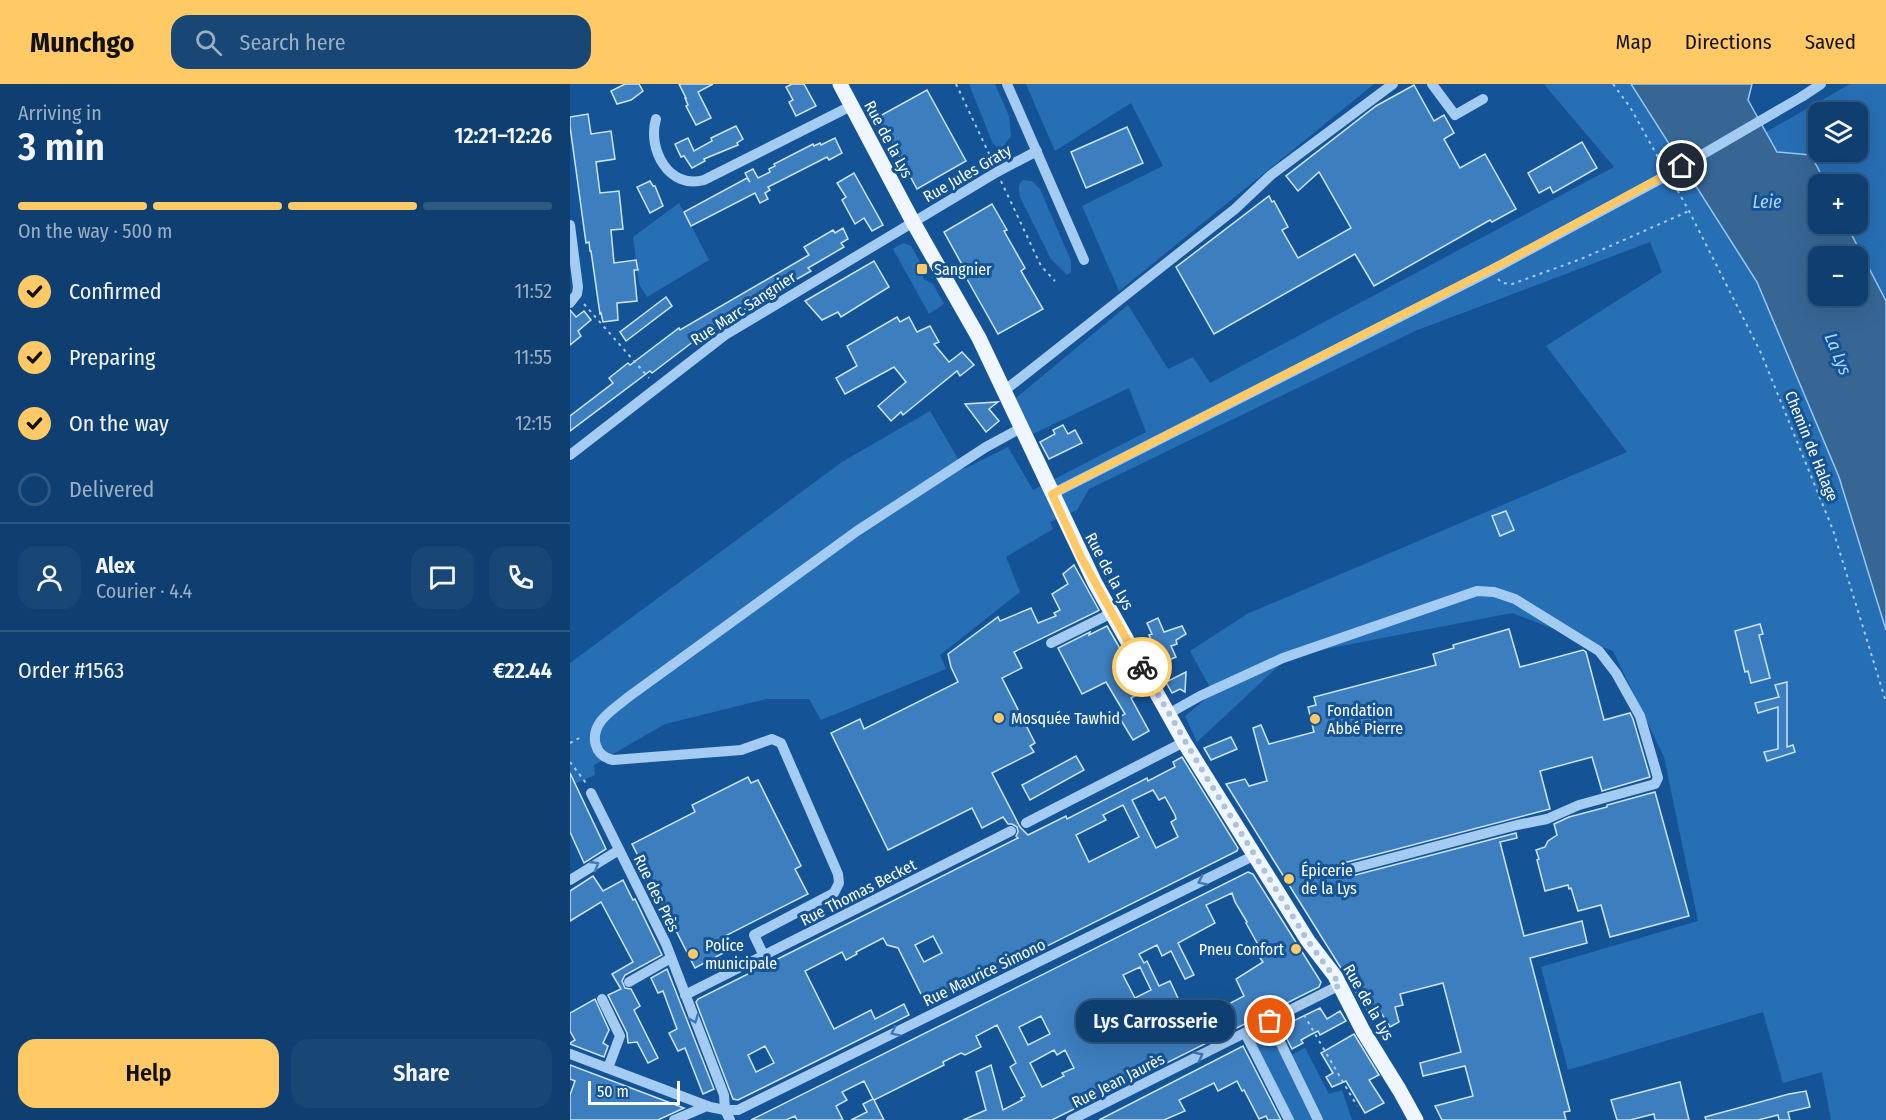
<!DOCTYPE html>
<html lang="en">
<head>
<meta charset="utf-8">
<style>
  body { margin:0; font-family:"Fira Sans Condensed",sans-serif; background:#184675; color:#f1f3f6; height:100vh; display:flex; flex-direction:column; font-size:22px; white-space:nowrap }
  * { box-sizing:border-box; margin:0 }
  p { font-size:20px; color:#9bafc3 }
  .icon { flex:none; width:33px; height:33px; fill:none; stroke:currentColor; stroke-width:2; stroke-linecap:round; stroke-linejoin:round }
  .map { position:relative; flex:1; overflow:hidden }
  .details { display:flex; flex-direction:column; background:#0f3f70; width:570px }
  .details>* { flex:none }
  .fabs { position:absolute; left:1238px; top:18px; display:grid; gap:12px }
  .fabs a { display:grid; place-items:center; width:60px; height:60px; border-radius:12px; background:#0f3f70; box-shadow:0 6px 24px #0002,0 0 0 2px #2f5883; font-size:30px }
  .scale { position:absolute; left:18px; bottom:15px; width:92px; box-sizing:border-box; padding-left:6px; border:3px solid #fff; border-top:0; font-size:16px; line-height:21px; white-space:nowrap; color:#fff; -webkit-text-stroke:4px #145496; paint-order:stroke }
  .pin { position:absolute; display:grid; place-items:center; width:51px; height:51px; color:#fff; margin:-26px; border:3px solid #fff; border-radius:50%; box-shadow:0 2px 6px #0007 }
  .courier { position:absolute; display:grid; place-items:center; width:60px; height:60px; margin:-30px; border:4px solid #ffca66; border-radius:50%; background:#fff; color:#222; box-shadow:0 2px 8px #0007 }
  .bubble { position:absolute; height:42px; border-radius:18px; background:#0f3f70; box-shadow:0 6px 24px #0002,0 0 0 2px #2f5883; font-size:20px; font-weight:600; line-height:42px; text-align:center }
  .headline em { font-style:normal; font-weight:600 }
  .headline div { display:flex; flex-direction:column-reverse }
  .headline { display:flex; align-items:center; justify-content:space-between; height:102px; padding:0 18px }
  h1 { font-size:39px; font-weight:600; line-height:45px }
  .bar { display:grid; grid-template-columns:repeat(4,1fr); gap:9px 6px; align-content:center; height:72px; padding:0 18px }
  .bar i { height:8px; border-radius:4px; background:#2f5883 }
  .bar .current { background:#ffca66 }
  .bar p { grid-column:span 4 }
  .line { display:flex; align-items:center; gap:15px; padding:0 18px; border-top:2px solid #2f5883 }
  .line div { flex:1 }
  .round { display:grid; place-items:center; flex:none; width:63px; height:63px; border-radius:18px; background:#184675 }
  ol { padding:0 18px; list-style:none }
  li { display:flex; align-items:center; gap:18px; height:66px }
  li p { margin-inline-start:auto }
  li .icon { padding:6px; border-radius:50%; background:#ffca66; color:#111; stroke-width:4 }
  li:last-child { color:#9bafc3 }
  li i { width:33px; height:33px; border:3px solid #2f5883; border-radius:50% }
  .primary-button { display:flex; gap:12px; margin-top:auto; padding:12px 18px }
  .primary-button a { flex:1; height:69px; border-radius:18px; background:#ffca66; color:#111; font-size:24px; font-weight:600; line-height:69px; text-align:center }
  .primary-button a+a { background:#184675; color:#f1f3f6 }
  header { display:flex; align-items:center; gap:36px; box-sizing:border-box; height:84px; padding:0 30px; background:#ffca66; color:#111 }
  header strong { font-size:28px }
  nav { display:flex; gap:33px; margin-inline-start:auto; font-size:21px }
  .search { width:420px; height:54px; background:#184675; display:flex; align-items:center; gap:15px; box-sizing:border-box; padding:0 21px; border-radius:18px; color:#9bafc3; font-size:22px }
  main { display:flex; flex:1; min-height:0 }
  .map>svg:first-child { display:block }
</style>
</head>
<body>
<header>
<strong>Munchgo</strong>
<div class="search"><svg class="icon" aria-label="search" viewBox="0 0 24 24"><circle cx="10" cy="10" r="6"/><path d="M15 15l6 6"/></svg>Search here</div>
<nav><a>Map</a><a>Directions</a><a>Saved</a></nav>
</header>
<main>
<section class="details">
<div class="headline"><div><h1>3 min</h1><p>Arriving in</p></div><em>12:21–12:26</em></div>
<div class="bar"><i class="current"></i><i class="current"></i><i class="current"></i><i></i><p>On the way · 500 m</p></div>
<ol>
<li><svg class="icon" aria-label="check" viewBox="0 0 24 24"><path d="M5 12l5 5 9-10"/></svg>Confirmed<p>11:52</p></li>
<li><svg class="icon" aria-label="check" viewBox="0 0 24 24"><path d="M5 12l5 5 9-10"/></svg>Preparing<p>11:55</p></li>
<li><svg class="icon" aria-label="check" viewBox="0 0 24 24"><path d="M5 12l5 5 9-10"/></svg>On the way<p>12:15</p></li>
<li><i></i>Delivered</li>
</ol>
<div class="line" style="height:108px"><a class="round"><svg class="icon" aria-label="person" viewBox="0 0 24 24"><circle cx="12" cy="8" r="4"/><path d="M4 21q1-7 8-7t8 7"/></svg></a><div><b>Alex</b><p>Courier · 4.4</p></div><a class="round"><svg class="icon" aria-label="chat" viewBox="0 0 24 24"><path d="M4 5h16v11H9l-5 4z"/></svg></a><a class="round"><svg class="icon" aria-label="phone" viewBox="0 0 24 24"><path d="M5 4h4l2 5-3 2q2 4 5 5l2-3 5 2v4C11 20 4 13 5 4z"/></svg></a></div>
<div class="line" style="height:78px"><div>Order #1563</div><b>€22.44</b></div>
<div class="primary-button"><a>Help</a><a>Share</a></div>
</section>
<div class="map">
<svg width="1316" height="1036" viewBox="0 0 1316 1036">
  <rect width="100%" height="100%" fill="#145496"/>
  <g fill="#276fb5" fill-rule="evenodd">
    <path d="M399,0H425L439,32L441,52L431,65L423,60Z"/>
    <path d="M456,0H804L549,207L512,122L593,82L561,19L485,67Z"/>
    <path d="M974,0H1061L1187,198L1269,393L1316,546V1036H1261L1252,988L1213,999L1193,928L998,986L971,883L1128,837L1094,673L1043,567L942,529L719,572L627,658L615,632L643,609L620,567L677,530L1057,368L976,262L1092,188L1080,158L845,247L519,405L507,426L480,438L483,445L436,473L450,508L370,571L376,585L251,636L239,615H196L95,640L24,681L25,691L0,702V579L272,378L360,327L394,385L438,363L463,406L576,348L559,304L463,350L446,314L558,221L598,285L623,273L640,299L1044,83Z"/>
    <path d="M1280,0H1316V217L1276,140H1287V100H1256L1241,71L1207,68L1196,48ZM1248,28H1287V68H1248Z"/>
    <path d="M453,96L462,97L470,105L501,177V188L497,191L481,175L450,113C449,106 447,101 453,96Z"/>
    <path d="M109,119L139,176L77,213L69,200L63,153Z"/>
    <path d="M333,159L341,162L350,178L348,185L355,196L363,200L374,220L359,230L323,165Z"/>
    <path d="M700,943L715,974L735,964L759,1010L772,1006L782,1036H722L679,951Z"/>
  </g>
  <path fill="#376695" stroke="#96c8f5" stroke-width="1.5" fill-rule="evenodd" d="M1061,0H1182L1178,16L1207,68L1241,71L1256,100H1248V140H1276L1316,217V546L1269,393L1187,198ZM1248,172H1287V212H1248Z"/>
  <g fill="#3d7ebe" stroke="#cce5fd" stroke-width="1.5" fill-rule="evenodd">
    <path d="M55,0H69L73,7L61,16L47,20L41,7Z"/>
    <path d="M109,0H143L128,8L141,34L126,41L116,22L118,21L115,14H116Z"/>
    <path d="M222,0H234L246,22L226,32L219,18L223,16L216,3Z"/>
    <path d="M844,1L864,37L874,31L884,49L874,55L890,84L915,70L946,125L922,138L920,136L804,202L785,170L644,250L606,183L699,112L702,118L704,117L718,143L712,146L728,174L781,144L749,88L728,107L716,92L806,22Z"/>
    <path d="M357,6L396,77L347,105L308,33Z"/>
    <path d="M18,30L21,50L41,47L45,75L26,78L30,109L49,107L53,145L41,146L44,179L66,176L68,186H64L67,217L47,219L48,236L33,238L31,229L30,230L21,167H20L19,158L16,159L0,42V33Z"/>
    <path d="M166,42L173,55L167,59L168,61L134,75L135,77L122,84L114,72L111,73L105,60L118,54L124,67L142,57L141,54Z"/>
    <path d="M557,43L573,79L516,104L501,68Z"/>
    <path d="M265,54L272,69L259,76L257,73L198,103L200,106L195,109L198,115L190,119L185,109L121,142L114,128L177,94L180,98L175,89L183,85L188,94L200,88L199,85L205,82L204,80L243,60L244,62L250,59L251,61Z"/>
    <path d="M1012,58L1027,84L983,109L980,103L969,109L958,89Z"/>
    <path d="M284,89L313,141L302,147L294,134L285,140L272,116L276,113L267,99Z"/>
    <path d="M80,97L83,102H85L93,122L80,129L67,103Z"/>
    <path d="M422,120L437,146L434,147L455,184L451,187L473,225L428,250L393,188L395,186L374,148Z"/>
    <path d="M273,144L278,155L271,159L274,163L238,184L241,187L215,202L213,198L196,208L198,212L168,230L165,226L149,235L152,239L128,254L82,289L80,287L0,347V332L43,299L39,294L58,279L60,281L109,244L110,246L239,171L234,163L263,146L265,149Z"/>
    <path d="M304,177L319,203L290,221L271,233L268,228L252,236L235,217Z"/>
    <path d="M96,213L102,222L56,257L50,248Z"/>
    <path d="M0,226L6,233L14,227L21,236L8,247L11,252L0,261Z"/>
    <path d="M327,233L330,238L339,233L347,248L360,242L369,258L364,260L379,278L392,268L404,281L390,292L387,287L333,331L331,328L321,337L308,322L336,298L324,283L275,310L266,294L287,282L277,262Z"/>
    <path d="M428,318L419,325L429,337L416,348L395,320Z"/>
    <path d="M493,341L498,350L505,346L512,359L479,375L470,358L485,350L483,346Z"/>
    <path d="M936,427L944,446L930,452L922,432Z"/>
    <path d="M504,481L529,526L528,527L444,568L452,584L432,594L465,659L460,662L464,668L422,689L450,743L458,751L496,732L497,735L577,694L578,697L605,683L603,678L612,673L668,764L667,767L357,922L328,864L317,861L313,854L286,868L287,870L276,876L272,868L235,887L264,945L301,926L305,935L334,920L339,931L168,1016L163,1015L126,918L128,915L448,754L446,752L448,748L447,743L442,740H438L433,733L412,744L402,724L318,766L261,649L290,635L294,645L388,598L381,583L378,570L428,533L430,537L461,524L468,539L486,532L484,529L490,526L482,510L498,500L493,490ZM583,706L589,716L595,713L605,731L606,735L601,738L608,753L586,764L562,716ZM553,721L569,753L519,778L506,751L536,736L533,731ZM363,852L372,869L354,878L345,861ZM195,962L204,979L186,988L178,971Z"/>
    <path d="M588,534L594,548L612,542L616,550L606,556L607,560L601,562L606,573L594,578L589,568L587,569L579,551L582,550L577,539Z"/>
    <path d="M1190,540L1193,550L1189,551L1200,594L1181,599L1178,587L1175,588L1165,547Z"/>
    <path d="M537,542L570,599L566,600L570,609L561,614L579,647L563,656L549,633L555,630L536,598L512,610L488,564L520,548L519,551Z"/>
    <path d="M939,545L950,583L1013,566L1016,568L1034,636L1060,629L1063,635L1080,693L1032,707L1022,673L970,687L980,725L770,780L766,782L765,788L766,792L774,794L946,749L947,754L930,758L954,852L1012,837L1017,859L960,874L1000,1027L994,1028L996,1036H872L865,1022L903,1012L895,982L853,992L850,979L891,968L873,899L830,910L833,921L825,923L829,938L820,943L810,927L799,929L656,700L675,695L679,702L697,697L683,644L691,641L699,660L744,648L738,623L746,621L744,613L866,581L863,570L884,564L883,561Z"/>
    <path d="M616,588L615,608L610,605L602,609L596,598Z"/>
    <path d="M1217,598V663L1223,661L1225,668L1197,677L1194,668L1208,665V623L1188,629L1185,619L1209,613L1205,601Z"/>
    <path d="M661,653L667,665L641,676L634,664Z"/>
    <path d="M506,672L514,686L460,716L452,701Z"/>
    <path d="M0,689L36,765L14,779L0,748Z"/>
    <path d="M178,693L181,699L188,696L231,782L225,785L238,810L157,851L163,864L125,884L62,760L125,728L122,721Z"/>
    <path d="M1085,708L1119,832L1040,853L1031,821L1008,827L1001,804L999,805L998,801L975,807L967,776L969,775L966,766L975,763L978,757L987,751L984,740L999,733L1037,723V721Z"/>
    <path d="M678,788L683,790L751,898L749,903L482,1036H393L416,1026L406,988L421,981L433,1026L452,1016L451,1014L455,1012L440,983L446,979L427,941L406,952L411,963L395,971L391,969L373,978L374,981L304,1016L314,1036H281L297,1028L293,1020L303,1015L294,997L272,1008L277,1016L266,1022L273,1036H227L225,1032L216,1036H181ZM662,809L665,818L677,838L676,839L692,868L688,871L693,878L666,895L674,912L625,938L617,923L613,925L600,897L589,902L577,877L574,879L569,870L587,861L592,872L601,867L615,895L624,891L608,859L645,839L636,821ZM570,883L581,906L565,914L553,891ZM471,932L480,950L458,961L449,943ZM484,966L487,971L495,966L504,984L492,989L494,992L472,1003L460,979Z"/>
    <path d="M23,792L33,807L53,796L63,816L65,815L92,871L55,891L52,897L55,904L61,905L70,922L64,926L88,974L78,979L67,958L58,959L57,949L38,911L51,905L42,890L63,878L31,818L0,837V807Z"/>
    <path d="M97,885L144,1005L133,1010L115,964L108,967L99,949L107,945L93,907L88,909L81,894Z"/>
    <path d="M25,915L39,946L33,959L38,962L34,973L0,960V959L5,956L0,947V929Z"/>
    <path d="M750,924L757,935L770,927L776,937L750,951L748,947L740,951L731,956L733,959L722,965L711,943Z"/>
    <path d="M784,950L809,991L799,996L814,1019L795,1029L776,997L762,1003L756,993L763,989L751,969Z"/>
    <path d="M673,962L711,1036H698L696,1032L689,1035L674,1006L672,1007L667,997L648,1007L644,999L609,1016L615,1027L594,1036H529Z"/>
    <path d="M0,981L98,1018L114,1024L88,1036H0V1011L5,997L0,995Z"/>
    <path d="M1110,998L1119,1036H1085L1084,1030L1060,1036H1047L1041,1016Z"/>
    <path d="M1236,1007L1240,1023L1218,1028L1220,1036H1209L1208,1031L1188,1036H1136L1135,1033L1219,1010Z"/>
  </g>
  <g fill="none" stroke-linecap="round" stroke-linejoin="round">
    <g stroke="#a4ccf2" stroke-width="2" stroke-dasharray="3 4.5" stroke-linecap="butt">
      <path d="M386,0L423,78"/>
      <path d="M1043,0L1060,23L1093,82"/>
      <path d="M431,97L471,182L485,197"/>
      <path d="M1104,100L1119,127L1191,269L1263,446L1316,618"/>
      <path d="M928,195L932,199L942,200L1011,175L1119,127"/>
      <path d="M14,220L79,294"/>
      <path d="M0,659L13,652"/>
      <path d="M0,678L16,699"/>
      <path d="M734,931L787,1022"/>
    </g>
    <g stroke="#a4ccf2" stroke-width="10">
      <path d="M437,0L514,176"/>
      <path d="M862,0L885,31L913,15"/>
      <path d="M1233,12L1251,0"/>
      <path d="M86,35C77,65 99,106 134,96L281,22"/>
      <path d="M0,141L8,203L7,210L0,219"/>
      <path d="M434,307L665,125L701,91L823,0"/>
      <path d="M0,371L155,251L427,88L467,67"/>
      <path d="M482,410L920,187L1092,94"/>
      <path d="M481,559L542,529"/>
      <path d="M598,630L630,612L713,574L907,507L924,508L945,515L1029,567L1046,589L1070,632L1088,694L1085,700L1009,721L977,735L947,741L772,787"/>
      <path d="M21,709L96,860L154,1011L155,1026L160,1036"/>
      <path d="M456,739L614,658"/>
      <path d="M0,796L49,766"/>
      <path d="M194,872L184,851L264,809L269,799L268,790L211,659L202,655L171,666L43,676C24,672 20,652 31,637C38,628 49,621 57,614L287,447L416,363L451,344"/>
      <path d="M59,898L101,874"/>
      <path d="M115,911L441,747"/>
      <path d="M32,915L50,952L38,984"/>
      <path d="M700,937L748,1036"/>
      <path d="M675,949L719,1036"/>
      <path d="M0,970L140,1023L155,1026H168L685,771"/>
      <path d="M104,1036L137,1022"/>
      <path d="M501,1036L770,901"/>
    </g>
    <path stroke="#f0f6ff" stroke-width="15" d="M270,0L343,138L409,254L525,499L614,658L738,857L765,892L793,947L830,1007L846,1036"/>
    <path stroke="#a4ccf2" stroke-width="10" d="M1092,94L1233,12"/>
  </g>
  <defs><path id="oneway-chevron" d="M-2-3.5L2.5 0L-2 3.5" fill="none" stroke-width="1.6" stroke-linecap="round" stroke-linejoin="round" transform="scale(1.5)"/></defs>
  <g stroke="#3f78b2">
    <use href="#oneway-chevron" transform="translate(25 781) rotate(-31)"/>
    <use href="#oneway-chevron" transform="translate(632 797) rotate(154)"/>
    <use href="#oneway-chevron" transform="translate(124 935) rotate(69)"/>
    <use href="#oneway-chevron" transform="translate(325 948) rotate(154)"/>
    <use href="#oneway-chevron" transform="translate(629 972) rotate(-27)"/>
  </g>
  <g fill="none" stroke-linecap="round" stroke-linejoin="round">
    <path stroke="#adc3da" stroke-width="6" stroke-dasharray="0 10.8" d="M572,583L635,691L738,857L770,901L700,937"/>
    <path stroke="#ffca66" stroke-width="8" d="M572,583L511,473L482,410L935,178L1112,82"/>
  </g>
  <g fill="#ffca66" stroke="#145496" stroke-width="2">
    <rect x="346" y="179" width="12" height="12" rx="3"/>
    <circle cx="429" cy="634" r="6"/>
    <circle cx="745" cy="635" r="6"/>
    <circle cx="719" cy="795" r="6"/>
    <circle cx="726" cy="865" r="6"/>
    <circle cx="123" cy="870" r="6"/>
  </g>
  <g text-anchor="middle" stroke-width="6" stroke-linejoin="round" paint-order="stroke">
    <g font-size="16" fill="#fff" stroke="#145496">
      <text transform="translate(319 55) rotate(62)" y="6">Rue de la Lys</text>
      <text transform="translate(397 89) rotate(-30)" y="6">Rue Jules Graty</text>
      <text transform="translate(173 224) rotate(-33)" y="6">Rue Marc Sangnier</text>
      <text transform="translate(1242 362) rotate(68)" y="6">Chemin de Halage</text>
      <text transform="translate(540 487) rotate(62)" y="6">Rue de la Lys</text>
      <text transform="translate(288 808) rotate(-27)" y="6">Rue Thomas Becket</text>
      <text transform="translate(87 809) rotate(64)" y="6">Rue des Près</text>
      <text transform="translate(414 888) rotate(-26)" y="6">Rue Maurice Simono</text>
      <text transform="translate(799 918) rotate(60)" y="6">Rue de la Lys</text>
      <text transform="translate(548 996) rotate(-27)" y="6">Rue Jean Jaurès</text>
    </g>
    <g font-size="16" fill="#fff" stroke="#145496" text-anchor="start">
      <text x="364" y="191">Sangnier</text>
      <text x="757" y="632">Fondation<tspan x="757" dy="18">Abbé Pierre</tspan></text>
      <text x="441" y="640">Mosquée Tawhid</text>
      <text x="731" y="792">Épicerie<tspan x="731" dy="18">de la Lys</tspan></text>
      <text x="135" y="867">Police<tspan x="135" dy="18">municipale</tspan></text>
      <text x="714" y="871" text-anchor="end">Pneu Confort</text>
    </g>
    <g font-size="18" font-style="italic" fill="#b1d6f9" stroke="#145496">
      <text x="1197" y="124">Leie</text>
      <text transform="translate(1268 270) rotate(68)" y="6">La Lys</text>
    </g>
  </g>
</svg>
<div class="fabs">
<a><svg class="icon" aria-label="layers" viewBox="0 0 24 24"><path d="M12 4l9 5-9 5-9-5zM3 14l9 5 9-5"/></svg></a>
<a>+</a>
<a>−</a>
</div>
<div class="scale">50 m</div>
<div class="pin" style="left:700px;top:937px;background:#ea580c"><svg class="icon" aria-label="bag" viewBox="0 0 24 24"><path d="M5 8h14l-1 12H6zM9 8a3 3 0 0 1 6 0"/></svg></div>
<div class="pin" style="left:1112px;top:82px;background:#1f2937"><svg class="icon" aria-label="home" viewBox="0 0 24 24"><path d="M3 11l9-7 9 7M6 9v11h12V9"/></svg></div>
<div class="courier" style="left:572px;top:583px"><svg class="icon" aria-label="bike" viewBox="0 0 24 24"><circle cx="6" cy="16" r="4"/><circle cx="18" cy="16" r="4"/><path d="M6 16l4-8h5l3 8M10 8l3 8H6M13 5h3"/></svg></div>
<div class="bubble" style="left:506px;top:916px;width:159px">Lys Carrosserie</div>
</div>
</main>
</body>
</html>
